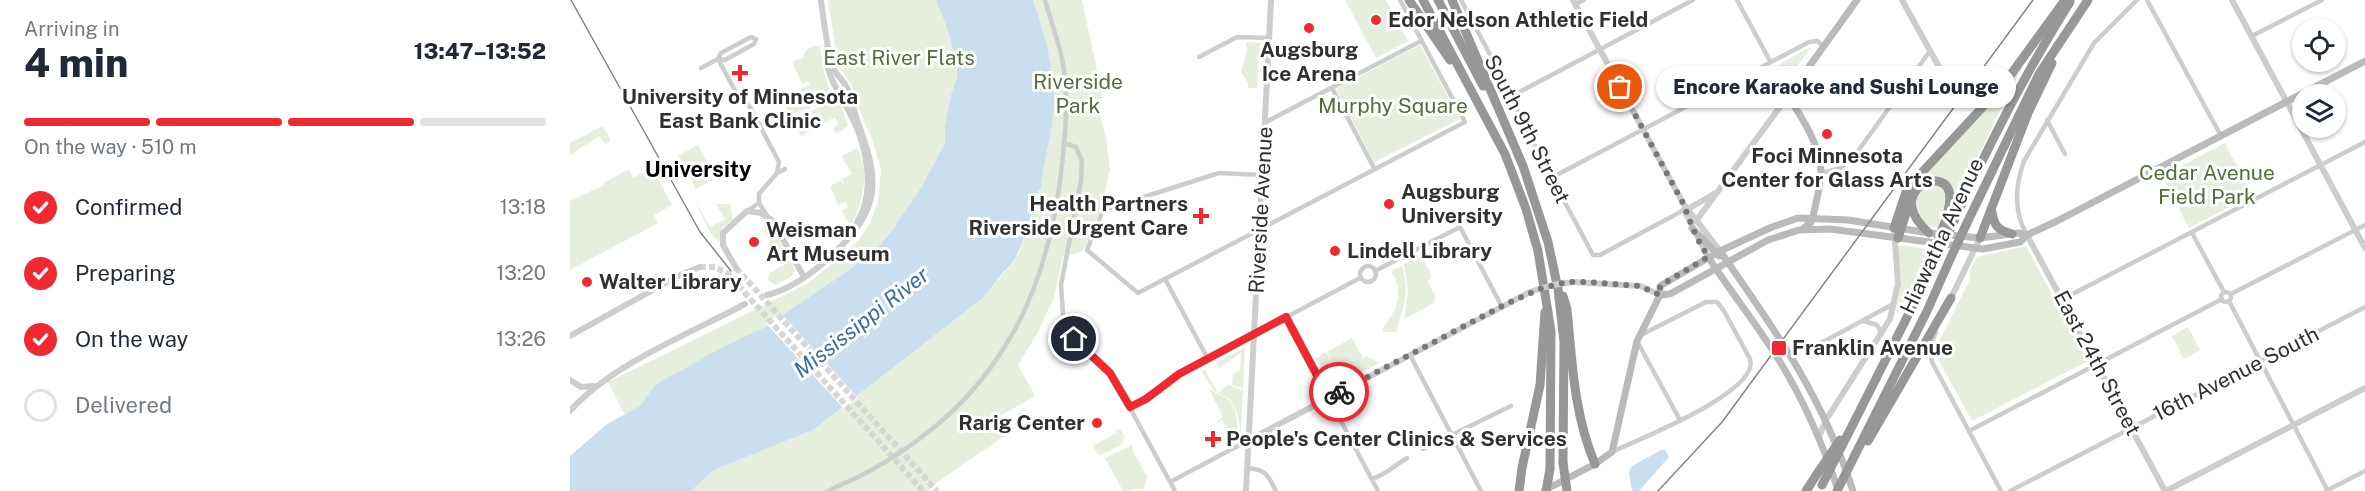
<!DOCTYPE html>
<html lang="en">
<head>
<meta charset="utf-8">
<style>
  body { margin:0; font-family:"Public Sans",sans-serif; background:#f2f2f3; color:#1f2937; height:100vh; display:flex; flex-direction:column; font-size:22px; white-space:nowrap }
  * { box-sizing:border-box; margin:0 }
  p { font-size:20px; color:#747a83 }
  .icon { flex:none; width:33px; height:33px; fill:none; stroke:currentColor; stroke-width:2; stroke-linecap:round; stroke-linejoin:round }
  .map { position:relative; flex:1; overflow:hidden }
  .panel { display:flex; flex-direction:column; background:#fff; width:570px }
  .panel>* { flex:none }
  .controls { position:absolute; left:1722px; top:18px; display:grid; gap:12px }
  .controls a { display:grid; place-items:center; width:54px; height:54px; border-radius:50%; background:#fff; box-shadow:0 2px 4px #0004; font-size:30px }
  .pin { position:absolute; display:grid; place-items:center; width:51px; height:51px; color:#fff; margin:-26px; border:3px solid #fff; border-radius:50%; box-shadow:0 2px 6px #0007 }
  .courier { position:absolute; display:grid; place-items:center; width:60px; height:60px; margin:-30px; border:4px solid #f02931; border-radius:50%; background:#fff; color:#222; box-shadow:0 2px 8px #0007 }
  .bubble { position:absolute; height:42px; border-radius:21px; background:#fff; box-shadow:0 2px 4px #0004; font-size:20px; font-weight:800; line-height:42px; text-align:center }
  .summary em { font-style:normal; font-weight:800 }
  .summary div { display:flex; flex-direction:column-reverse }
  .summary { display:flex; align-items:center; justify-content:space-between; height:102px; padding:0 24px }
  h1 { font-size:39px; font-weight:800; line-height:45px }
  .bar { display:grid; grid-template-columns:repeat(4,1fr); gap:9px 6px; align-content:center; height:72px; padding:0 24px }
  .bar i { height:8px; border-radius:4px; background:#e0e1e3 }
  .bar .current { background:#f02931 }
  .bar p { grid-column:span 4 }
  ol { padding:0 24px; list-style:none }
  li { display:flex; align-items:center; gap:18px; height:66px }
  li p { margin-inline-start:auto }
  li .icon { padding:6px; border-radius:50%; background:#f02931; color:#fff; stroke-width:4 }
  li:last-child { color:#747a83 }
  li i { width:33px; height:33px; border:3px solid #e0e1e3; border-radius:50% }
  main { display:flex; flex:1; min-height:0 }
  .map>svg:first-child { display:block }
</style>
</head>
<body>
<main>
<section class="panel">
<div class="summary"><div><h1>4 min</h1><p>Arriving in</p></div><em>13:47–13:52</em></div>
<div class="bar"><i class="current"></i><i class="current"></i><i class="current"></i><i></i><p>On the way · 510 m</p></div>
<ol>
<li><svg class="icon" aria-label="check" viewBox="0 0 24 24"><path d="M5 12l5 5 9-10"/></svg>Confirmed<p>13:18</p></li>
<li><svg class="icon" aria-label="check" viewBox="0 0 24 24"><path d="M5 12l5 5 9-10"/></svg>Preparing<p>13:20</p></li>
<li><svg class="icon" aria-label="check" viewBox="0 0 24 24"><path d="M5 12l5 5 9-10"/></svg>On the way<p>13:26</p></li>
<li><i></i>Delivered</li>
</ol>
</section>
<div class="map">
<svg width="1795" height="491" viewBox="0 0 1795 491">
  <rect width="100%" height="100%" fill="#fff"/>
  <g fill="#e6eedd">
    <path d="M258,0H366L377,28L387,64V78L381,94L375,125V143L352,186L320,233L311,244L279,270L195,327L111,370L70,406L55,415L38,382L239,283L288,241L300,223L308,201L311,170L303,142L286,102L281,84L268,66Z"/>
    <path d="M463,0H512L532,94L529,112L536,138L540,169L531,208L513,251L493,257L484,298L467,334L448,365L465,396L428,417L437,434L366,483L359,491H121L144,470L243,430L414,297L435,271C452,262 463,209 469,190L471,189C472,167 479,146 482,124C487,87 475,35 463,0Z"/>
    <path d="M775,0H816L838,41L806,58Z"/>
    <path d="M676,42L690,43L687,88H678V83L671,72L677,50Z"/>
    <path d="M850,45L890,119L804,162L766,89Z"/>
    <path d="M244,46H250L253,69L260,91L240,108L220,114L212,100L240,84L238,81L232,84L223,64L225,60L233,58L236,50Z"/>
    <path d="M1240,47L1241,48L1212,86L1203,68Z"/>
    <path d="M1451,66L1453,67L1431,108L1386,204L1383,189L1349,181Z"/>
    <path d="M264,98L272,108L278,126L266,133L263,128L269,124L265,117L231,136L221,116L241,112L257,101Z"/>
    <path d="M33,126L41,141L35,144L29,136L0,155V143Z"/>
    <path d="M1655,143L1682,195L1619,228L1592,176Z"/>
    <path d="M128,145L146,178L126,189L108,156Z"/>
    <path d="M287,148C300,170 294,204 280,226L272,211L278,207L275,202L268,205L260,186L271,180L276,188L272,179L282,174L272,156Z"/>
    <path d="M82,168L102,205L84,215L88,223L0,270V201L34,185V183L59,169L63,178Z"/>
    <path d="M1362,184L1371,186L1377,194L1368,228L1355,225C1347,211 1339,189 1362,184Z"/>
    <path d="M123,197L140,227L155,219L146,204H160L163,220L152,228L149,243L140,232Z"/>
    <path d="M200,224L225,270L222,276L205,285L198,280L200,273L217,263L210,258L204,249L207,247L205,243L202,245L193,229L197,230Z"/>
    <path d="M1328,245L1359,249L1327,315L1331,279Z"/>
    <path d="M1456,246L1518,361L1402,421L1366,355L1371,338L1400,279V270L1407,257Z"/>
    <path d="M847,257C855,261 860,268 861,277L858,282L865,295L864,303L834,319L838,291L834,264Z"/>
    <path d="M832,265C840,296 834,304 826,332H813C814,323 818,322 822,315C831,301 830,284 821,271Z"/>
    <path d="M1618,327L1630,350L1614,359L1602,336Z"/>
    <path d="M782,338L793,358L796,356L809,363L762,388L746,358L756,352L771,378L757,352Z"/>
    <path d="M673,348L675,349L673,388L662,385L663,374L670,370L671,353L649,368L646,363Z"/>
    <path d="M635,370L648,393L658,385L673,390L671,433L667,412L660,399L644,391L632,372Z"/>
    <path d="M638,387C644,394 653,395 659,400C666,408 668,424 668,434L665,435L652,421L646,422L653,417Z"/>
    <path d="M550,429L554,436L552,444L531,455L527,453L523,446L547,433L546,430Z"/>
    <path d="M562,445L563,451L577,477L574,489L553,491L535,458Z"/>
  </g>
  <g fill="#c9dfef">
    <path d="M366,0H463C474,32 484,67 484,101C484,131 473,159 471,189L468,191C462,210 451,262 434,271L414,297L243,430L144,470L121,491H0V456L37,424L70,406L85,385L151,348L195,327L279,270L311,244L320,233L352,186L375,143V125L381,94L387,78V64L377,28Z"/>
    <path d="M1091,450H1095L1099,457L1069,491H1062L1059,472L1062,466Z"/>
  </g>
  <path fill="#fff" d="M211,313L288,398L274,409L196,323Z"/>
  <g fill="none" stroke-linecap="round" stroke-linejoin="round">
    <g stroke="#d6d6d6" stroke-width="6" stroke-dasharray="6 3" stroke-linecap="butt">
      <path d="M130,267H145L157,273L353,491"/>
      <path d="M166,268L367,491"/>
    </g>
    <g stroke="#cdcdcd" stroke-width="4.5">
      <path d="M891,0L942,96L952,122L1023,255H1030L1114,210"/>
      <path d="M1167,0L1200,61"/>
      <path d="M1577,0L1651,136"/>
      <path d="M1006,4L1014,0"/>
      <path d="M1682,36L1752,0"/>
      <path d="M629,57L667,37L700,38"/>
      <path d="M148,59L168,96L180,107L209,162L207,173L189,194V203L198,217"/>
      <path d="M148,59L155,60L184,44L186,39"/>
      <path d="M131,68L148,59L151,53L181,37L186,39"/>
      <path d="M762,88L804,168"/>
      <path d="M942,96L1123,0"/>
      <path d="M1477,120L1495,154"/>
      <path d="M696,122L851,41"/>
      <path d="M494,143L506,147L512,161L511,181L491,285L493,315L504,339L533,366L547,384L605,491"/>
      <path d="M207,173L215,169"/>
      <path d="M1251,173L1271,168L1283,158L1360,51"/>
      <path d="M692,175L649,173L533,210L517,250L568,293L895,122L830,0"/>
      <path d="M981,178L1239,42L1247,41L1254,46"/>
      <path d="M177,211L189,203"/>
      <path d="M1622,233L1654,292"/>
      <path d="M1457,235C1443,211 1445,186 1454,161L1524,43L1567,0"/>
      <circle cx="798" cy="274" r="8"/>
      <path d="M805,271L890,227L932,307"/>
      <path d="M595,279L638,359"/>
      <circle cx="1656" cy="297" r="5"/>
      <path d="M1661,294L1795,225"/>
      <path d="M1493,299L1795,142"/>
      <path d="M1659,301L1758,491"/>
      <path d="M716,317L808,491"/>
      <path d="M1294,321L1307,325L1312,334"/>
      <path d="M1366,332L1360,347L1362,362L1431,491"/>
      <path d="M1067,341L1110,420"/>
      <path d="M1242,348L1325,303"/>
      <path d="M840,355L911,491"/>
      <path d="M560,407L609,374L790,278"/>
      <path d="M1399,431L1652,299"/>
      <path d="M853,449L941,406"/>
      <path d="M1042,452C1066,440 1191,392 1180,359L1154,311L1147,302H1136L1071,335"/>
      <path d="M677,468C697,470 697,474 706,491"/>
      <path d="M802,479C817,474 825,465 837,458"/>
      <path d="M600,482L679,440"/>
      <path d="M259,491C270,484 284,480 296,473C321,460 345,443 367,425C450,355 483,261 493,156C495,130 498,105 495,79C493,52 482,26 475,0"/>
      <path d="M1440,491L1795,307"/>
      <path d="M1756,491L1795,471"/>
    </g>
    <g stroke="#cdcdcd" stroke-width="6">
      <path d="M1003,0L1113,203L1150,251"/>
      <path d="M1332,0L1379,85"/>
      <path d="M1662,0L1795,248"/>
      <path d="M257,47C253,70 267,89 277,108C293,136 304,175 294,207C291,216 286,224 282,233"/>
      <path d="M1118,209L1144,194"/>
      <path d="M1114,210L1138,257"/>
      <path d="M1126,221L1218,96"/>
      <path d="M1457,235L1595,491"/>
      <path d="M166,268L153,245V233L177,211L191,213L202,220L234,277"/>
      <path d="M1003,282L1070,286L1090,295"/>
      <path d="M197,295C221,289 244,272 262,255C312,209 310,180 287,120C284,110 282,99 278,90C275,81 266,76 263,67C256,45 254,23 251,0"/>
      <path d="M1381,298L1410,238"/>
      <path d="M0,336L108,276L130,267"/>
      <path d="M0,380L11,387L23,386"/>
      <path d="M0,411C42,364 119,334 175,304"/>
      <path d="M1249,437L1256,420L1320,319L1328,284L1324,228"/>
      <path d="M679,440L960,292"/>
      <path d="M676,491L701,0"/>
      <path d="M1596,491L1795,388"/>
    </g>
    <g stroke="#bababa" stroke-width="7">
      <path d="M1122,228L1149,256"/>
      <path d="M1233,229L1241,222L1243,217C1246,202 1251,185 1251,170C1250,145 1231,116 1218,96L1287,0"/>
      <path d="M1150,251C1206,331 1253,397 1283,491"/>
      <path d="M1138,257C1161,292 1187,325 1209,360C1234,401 1253,444 1268,490"/>
      <path d="M1090,295L1100,294L1198,240L1229,230L1260,229L1413,249L1450,242L1457,235L1487,221L1795,61"/>
      <path d="M975,490L1025,464L1042,452L1067,341L1090,295V286L1150,251L1202,227L1228,218L1278,220L1359,233L1410,238L1449,233L1457,235"/>
    </g>
    <g stroke="#979797" stroke-width="9">
      <path d="M839,0L880,60"/>
      <path d="M853,0L935,154L956,209L968,251L981,331L980,469"/>
      <path d="M868,0L913,86"/>
      <path d="M882,0L953,166L978,242L988,289L994,342L993,463"/>
      <path d="M1422,212C1424,226 1428,230 1442,234"/>
      <path d="M1383,223C1418,146 1455,73 1500,2"/>
      <path d="M1396,225L1469,74L1518,0"/>
      <path d="M1324,228L1336,192L1344,181L1434,84L1495,0"/>
      <path d="M1359,233C1341,217 1332,196 1357,181C1387,178 1381,202 1375,222"/>
      <path d="M1328,238L1339,204"/>
      <path d="M1410,238L1458,113L1482,63"/>
      <path d="M993,296L997,309C1002,361 1004,415 1025,464"/>
      <path d="M1278,434L1368,256"/>
      <path d="M1298,441L1381,298"/>
      <path d="M1285,455L1357,311L1381,257"/>
      <path d="M949,491L952,468L970,385L975,312"/>
      <path d="M1236,491L1247,474"/>
    </g>
    <g stroke="#858585" stroke-width="1.5">
      <path d="M1,0L130,232L161,271"/>
      <path d="M1088,491L1152,422L1463,0"/>
    </g>
    <path stroke="#cdcdcd" stroke-width="6" d="M960,292L982,285L1003,282"/>
    <g stroke="#979797" stroke-width="9">
      <path d="M1362,255L1375,222"/>
      <path d="M1368,256L1383,223"/>
      <path d="M1381,257L1396,225"/>
      <path d="M993,463L997,491"/>
      <path d="M1247,474L1270,440"/>
      <path d="M1252,485L1278,434"/>
      <path d="M976,491L980,469"/>
      <path d="M1267,491L1285,455"/>
    </g>
  </g>
  <g fill="none" stroke-linecap="round" stroke-linejoin="round">
    <path stroke="#787878" stroke-width="6" stroke-dasharray="0 10.8" d="M769,392L938,303L970,289L996,282H1017L1070,286L1090,295V286L1096,282L1138,257L1126,236L1113,203L1050,87"/>
    <path stroke="#f02931" stroke-width="8" d="M504,339L540,373L560,407L576,399L609,374L716,317L759,398L769,392"/>
  </g>
  <g fill="#f02931" stroke="#fff" stroke-width="2">
    <circle cx="806" cy="20" r="6"/>
    <circle cx="739" cy="28" r="6"/>
    <path d="M167 64h6v6h6v6h-6v6h-6v-6h-6v-6h6z"/>
    <circle cx="1257" cy="134" r="6"/>
    <circle cx="819" cy="204" r="6"/>
    <path d="M628 207h6v6h6v6h-6v6h-6v-6h-6v-6h6z"/>
    <circle cx="184" cy="242" r="6"/>
    <circle cx="765" cy="251" r="6"/>
    <circle cx="17" cy="282" r="6"/>
    <rect x="1201" y="340" width="16" height="16" rx="3"/>
    <circle cx="527" cy="423" r="6"/>
    <path d="M640 430h6v6h6v6h-6v6h-6v-6h-6v-6h6z"/>
  </g>
  <g text-anchor="middle" stroke-width="6" stroke-linejoin="round" paint-order="stroke">
    <g font-size="21" font-weight="bold" fill="#303030" stroke="#fff" text-anchor="start">
      <text x="818" y="27">Edor Nelson Athletic Field</text>
      <text x="739" y="57" text-anchor="middle">Augsburg<tspan x="739" dy="24">Ice Arena</tspan></text>
      <text x="170" y="104" text-anchor="middle">University of Minnesota<tspan x="170" dy="24">East Bank Clinic</tspan></text>
      <text x="1257" y="163" text-anchor="middle">Foci Minnesota<tspan x="1257" dy="24">Center for Glass Arts</tspan></text>
      <text x="831" y="199">Augsburg<tspan x="831" dy="24">University</tspan></text>
      <text x="618" y="211" text-anchor="end">Health Partners<tspan x="618" dy="24">Riverside Urgent Care</tspan></text>
      <text x="196" y="237">Weisman<tspan x="196" dy="24">Art Museum</tspan></text>
      <text x="777" y="258">Lindell Library</text>
      <text x="29" y="289">Walter Library</text>
      <text x="1222" y="355">Franklin Avenue</text>
      <text x="515" y="430" text-anchor="end">Rarig Center</text>
      <text x="656" y="446">People's Center Clinics &amp; Services</text>
    </g>
    <g font-size="21" fill="#516f3a" stroke="#fff">
      <text x="329" y="65">East River Flats</text>
      <text x="508" y="89">Riverside<tspan x="508" dy="24">Park</tspan></text>
      <text x="823" y="113">Murphy Square</text>
      <text x="1637" y="180">Cedar Avenue<tspan x="1637" dy="24">Field Park</tspan></text>
    </g>
    <g font-size="21" fill="#303030" stroke="#fff">
      <text transform="translate(957 129) rotate(63)" y="7">South 9th Street</text>
      <text transform="translate(691 210) rotate(-87)" y="7">Riverside Avenue</text>
      <text transform="translate(1372 236) rotate(-65)" y="7">Hiawatha Avenue</text>
      <text transform="translate(1527 363) rotate(62)" y="7">East 24th Street</text>
      <text transform="translate(1666 374) rotate(-27)" y="7">16th Avenue South</text>
    </g>
    <g font-size="22" font-weight="bold" fill="#000" stroke="#fff">
      <text x="128" y="177">University</text>
    </g>
    <g font-size="22" font-style="italic" fill="#387098" stroke="#fff">
      <text transform="translate(291 322) rotate(-38)" y="8">Mississippi River</text>
    </g>
  </g>
</svg>
<div class="controls">
<a><svg class="icon" aria-label="locate" viewBox="0 0 24 24"><circle cx="12" cy="12" r="6"/><path d="M12 2v4M12 18v4M2 12h4M18 12h4"/></svg></a>
<a><svg class="icon" aria-label="layers" viewBox="0 0 24 24"><path d="M12 4l9 5-9 5-9-5zM3 14l9 5 9-5"/></svg></a>
</div>
<div class="pin" style="left:1050px;top:87px;background:#ea580c"><svg class="icon" aria-label="bag" viewBox="0 0 24 24"><path d="M5 8h14l-1 12H6zM9 8a3 3 0 0 1 6 0"/></svg></div>
<div class="pin" style="left:504px;top:339px;background:#1f2937"><svg class="icon" aria-label="home" viewBox="0 0 24 24"><path d="M3 11l9-7 9 7M6 9v11h12V9"/></svg></div>
<div class="courier" style="left:769px;top:392px"><svg class="icon" aria-label="bike" viewBox="0 0 24 24"><circle cx="6" cy="16" r="4"/><circle cx="18" cy="16" r="4"/><path d="M6 16l4-8h5l3 8M10 8l3 8H6M13 5h3"/></svg></div>
<div class="bubble" style="left:1086px;top:66px;width:360px">Encore Karaoke and Sushi Lounge</div>
</div>
</main>
</body>
</html>
